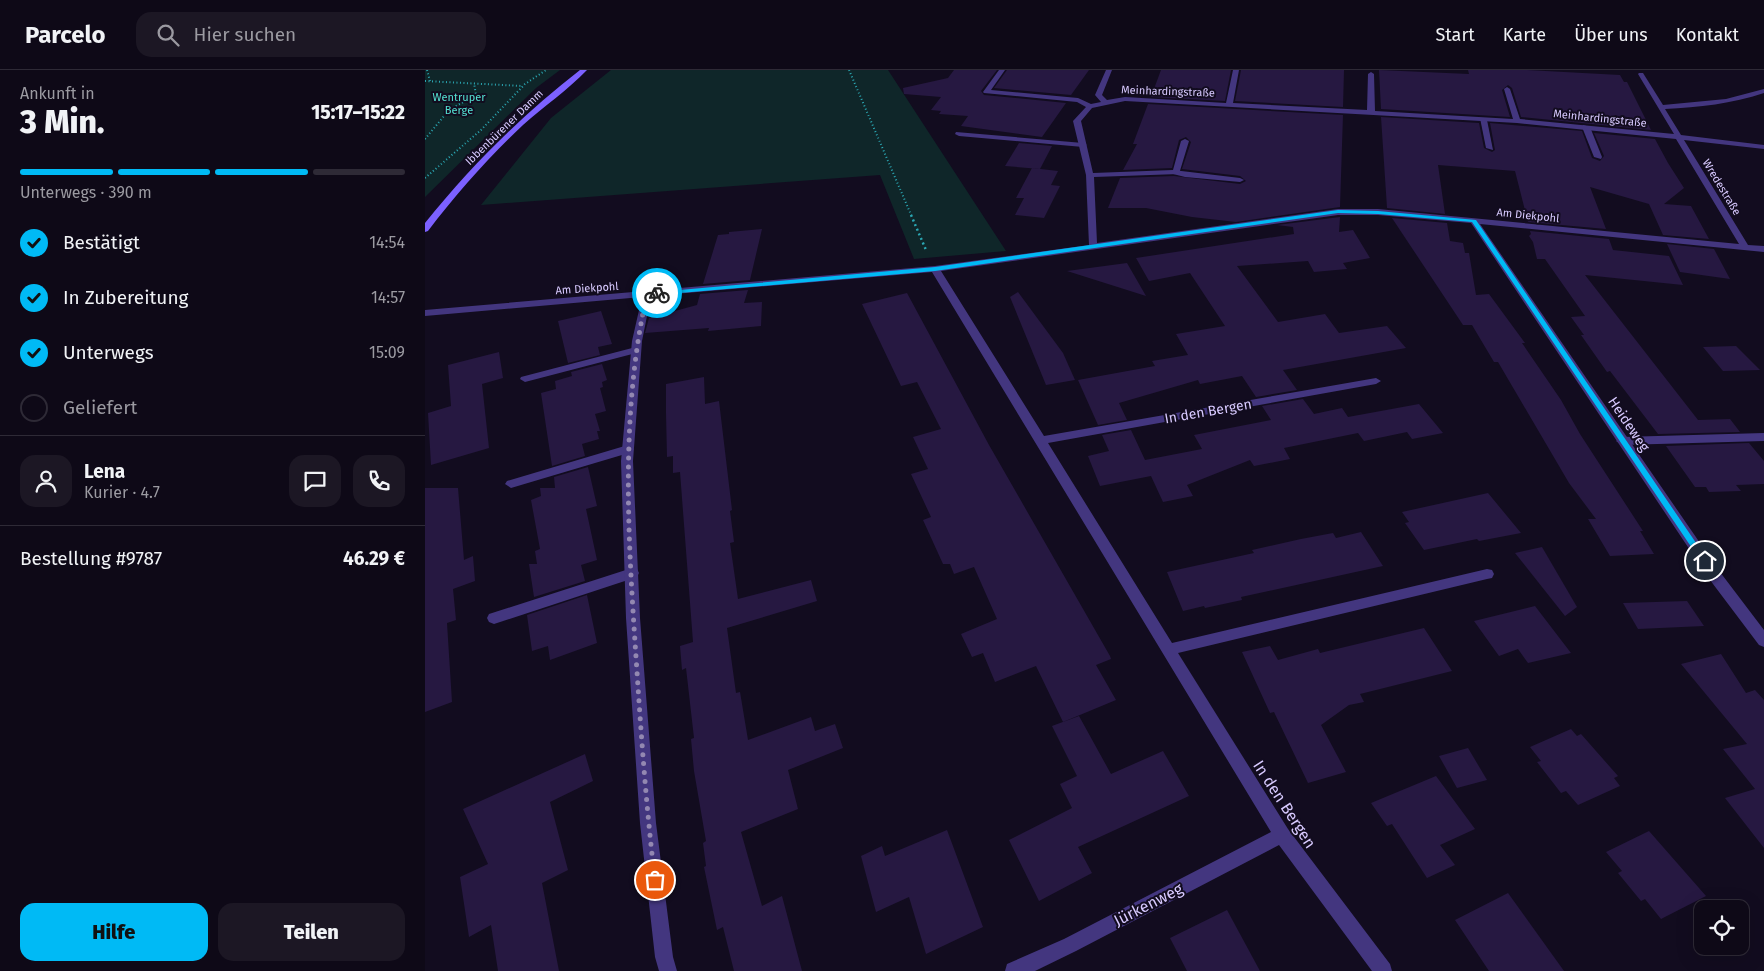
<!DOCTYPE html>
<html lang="de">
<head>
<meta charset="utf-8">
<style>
  body { margin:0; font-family:"Fira Sans",sans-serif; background:#1c1724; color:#f1f3f6; height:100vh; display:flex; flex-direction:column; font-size:19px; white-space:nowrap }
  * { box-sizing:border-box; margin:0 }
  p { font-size:16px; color:#9b9aa1 }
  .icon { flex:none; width:28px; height:28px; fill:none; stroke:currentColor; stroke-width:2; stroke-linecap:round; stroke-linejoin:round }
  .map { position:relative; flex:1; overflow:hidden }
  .panel { display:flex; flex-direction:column; background:#0e0917; width:425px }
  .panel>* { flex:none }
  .buttons { position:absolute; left:1269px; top:830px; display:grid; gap:10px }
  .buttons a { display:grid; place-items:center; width:55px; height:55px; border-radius:10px; background:#0e0917; box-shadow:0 5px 20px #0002,0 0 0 1px #2e2a36; font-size:25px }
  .pin { position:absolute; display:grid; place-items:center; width:42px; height:42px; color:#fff; margin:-21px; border:2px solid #fff; border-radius:50%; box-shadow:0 1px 5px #0007 }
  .courier { position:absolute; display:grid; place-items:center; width:50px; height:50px; margin:-25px; border:4px solid #00baf5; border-radius:50%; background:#fff; color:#222; box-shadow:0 1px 6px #0007 }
  .headline em { font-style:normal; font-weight:800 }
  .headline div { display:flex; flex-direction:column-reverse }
  .headline { display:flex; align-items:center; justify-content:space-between; height:85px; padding:0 20px }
  h1 { font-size:32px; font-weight:800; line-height:38px }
  .bar { display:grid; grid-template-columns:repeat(4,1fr); gap:8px 5px; align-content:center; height:60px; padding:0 20px }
  .bar i { height:6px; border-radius:4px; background:#2e2a36 }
  .bar .on { background:#00baf5 }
  .bar p { grid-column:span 4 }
  .line { display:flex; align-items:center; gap:12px; padding:0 20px; border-top:1px solid #2e2a36 }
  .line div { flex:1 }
  .round { display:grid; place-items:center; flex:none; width:52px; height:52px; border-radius:15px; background:#1c1724 }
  ol { padding:0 20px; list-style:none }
  li { display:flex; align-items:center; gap:15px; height:55px }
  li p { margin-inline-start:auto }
  li .icon { padding:5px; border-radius:50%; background:#00baf5; color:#111; stroke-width:4 }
  li:last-child { color:#9b9aa1 }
  li i { width:28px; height:28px; border:2px solid #2e2a36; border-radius:50% }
  .button { display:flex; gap:10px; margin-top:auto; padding:10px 20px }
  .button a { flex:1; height:58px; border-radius:15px; background:#00baf5; color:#111; font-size:20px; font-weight:800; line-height:58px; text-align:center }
  .button a+a { background:#1c1724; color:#f1f3f6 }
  header { display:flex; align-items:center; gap:30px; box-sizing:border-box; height:70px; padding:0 25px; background:#0e0917; border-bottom:1px solid #2e2a36 }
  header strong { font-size:24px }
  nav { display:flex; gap:28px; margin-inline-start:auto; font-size:18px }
  .search { width:350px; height:45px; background:#1c1724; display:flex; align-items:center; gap:12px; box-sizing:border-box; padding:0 18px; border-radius:15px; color:#9b9aa1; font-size:19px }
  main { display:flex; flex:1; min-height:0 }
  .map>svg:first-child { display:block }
</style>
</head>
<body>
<header>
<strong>Parcelo</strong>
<div class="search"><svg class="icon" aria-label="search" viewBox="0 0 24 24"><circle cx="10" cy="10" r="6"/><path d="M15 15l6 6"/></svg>Hier suchen</div>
<nav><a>Start</a><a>Karte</a><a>Über uns</a><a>Kontakt</a></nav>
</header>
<main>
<section class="panel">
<div class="headline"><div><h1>3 Min.</h1><p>Ankunft in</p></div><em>15:17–15:22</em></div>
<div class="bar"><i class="on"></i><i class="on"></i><i class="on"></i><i></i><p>Unterwegs · 390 m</p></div>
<ol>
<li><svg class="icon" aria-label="check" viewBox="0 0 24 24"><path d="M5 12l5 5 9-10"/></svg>Bestätigt<p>14:54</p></li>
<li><svg class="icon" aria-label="check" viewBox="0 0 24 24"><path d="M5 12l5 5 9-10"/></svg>In Zubereitung<p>14:57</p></li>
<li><svg class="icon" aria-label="check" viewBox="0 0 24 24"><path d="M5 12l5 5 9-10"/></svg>Unterwegs<p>15:09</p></li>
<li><i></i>Geliefert</li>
</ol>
<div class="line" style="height:90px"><a class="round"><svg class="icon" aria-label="person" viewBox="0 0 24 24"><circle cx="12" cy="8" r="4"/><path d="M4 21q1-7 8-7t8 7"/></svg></a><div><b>Lena</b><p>Kurier · 4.7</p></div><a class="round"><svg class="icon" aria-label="chat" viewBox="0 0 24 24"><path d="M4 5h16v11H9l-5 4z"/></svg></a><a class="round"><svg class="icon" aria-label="phone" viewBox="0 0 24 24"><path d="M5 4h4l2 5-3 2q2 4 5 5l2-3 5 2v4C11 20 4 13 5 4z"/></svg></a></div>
<div class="line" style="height:65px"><div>Bestellung #9787</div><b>46.29 €</b></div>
<div class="button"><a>Hilfe</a><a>Teilen</a></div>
</section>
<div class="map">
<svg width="1339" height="901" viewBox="0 0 1339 901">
  <rect width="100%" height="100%" fill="#120c1f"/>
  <g fill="#0f2629">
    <path d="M0,0H135L111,18L0,127Z"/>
    <path d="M186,0H463L581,181L489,189L455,105L56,135L126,48Z"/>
  </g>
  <g fill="#261841">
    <path d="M529,0H572L556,21L559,25L641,33L617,67L536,56L543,46L514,44L516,41L506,40L516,27L479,24L478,18L523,8Z"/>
    <path d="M582,0H664L646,25L569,18Z"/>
    <path d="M736,0H806L800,31L726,27Z"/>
    <path d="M816,0H919L918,37L810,31Z"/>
    <path d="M954,0L1044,4L1043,0H1102L1195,5L1199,12H1202L1226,60L1096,47L1087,18L1083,15L1077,20L1085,47L956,39Z"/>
    <path d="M723,34L918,45L915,137L811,152L767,147L721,138H683L695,108L749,106L815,114L821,111L815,106L757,99L766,72L761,67L754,70L747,98L698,100L712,74H708Z"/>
    <path d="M956,47L1054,53L1059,78L1067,82L1070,80L1065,53L1157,61L1167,88L1175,91L1179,86L1169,63L1230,69L1243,93L1259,118L1239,134L1266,136L1284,169L1238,165L1224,134L1165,117L1181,159L1103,152L1090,101L1013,95L1020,144L962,138Z"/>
    <path d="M594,73L627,76L615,99L580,96Z"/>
    <path d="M607,98L633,101L626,115L635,116L619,148L590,145L599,128H591Z"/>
    <path d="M915,147L914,162L928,160L945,188L918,193L922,199L889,202L883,191L812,196L853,252L900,244L914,263L962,256L981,278L858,300L872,320L831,327L817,306L775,314L773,310L694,333L702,350L673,355L653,310L730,296L727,291L763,285L751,264L800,256L765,203L724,211L711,188L869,164L868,157L852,155Z"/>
    <path d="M967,148L1022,153L1025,171L1038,173L1040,183H1044L1051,225L1064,224L1100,273H1097L1136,330L1155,364L1218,461H1215L1229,484L1185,486L1163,449H1171L1144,413L1073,292H1069L1047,255H1038Z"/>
    <path d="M337,159L325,210L278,214L293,165L304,164V162Z"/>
    <path d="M1105,161L1184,169L1188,180L1244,186L1258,215L1160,205L1273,350L1305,349L1315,362L1233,364L1185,301L1182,302L1156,265H1159L1146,247L1160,246L1120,189H1112L1108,172L1104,166L1106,164Z"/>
    <path d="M1242,174L1289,179L1305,209L1255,202Z"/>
    <path d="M702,193L721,226L642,201Z"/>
    <path d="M323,220L319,233L337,232L336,256L283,261L284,258L220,263L224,248L272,235L275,224Z"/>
    <path d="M593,222L638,283L650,310L621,315L585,227Z"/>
    <path d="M482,223L564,375L685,586L686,589L671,595L691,630L638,652L611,596L570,612L558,583L547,587L536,564L572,549L549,497L529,504L525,494H518L498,450L506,447L486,404L503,399L488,367L516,359L492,312L476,316L437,234Z"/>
    <path d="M176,241L187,274L173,277L175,285L143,293L133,251Z"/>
    <path d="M1311,276L1335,300L1298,301L1278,277Z"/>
    <path d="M74,282L78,308L57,314L64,378L6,395L3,343L26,336L23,295Z"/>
    <path d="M177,294L182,310L177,312L178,317L175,318L181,341L170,344L175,361H172L174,369L157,374L160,386L127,396L116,323L131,319L130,311L147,306L146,302Z"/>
    <path d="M279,307L280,334L294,331L307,440L305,441L309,472L305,473L313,529L386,510L392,531L302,558L311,623L315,622L323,670L386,647L390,661L410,654L418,678L363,700L373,739L316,762L337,836L357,826L377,901H309L298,857L292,860L279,797L281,796L278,773L281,771L269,701L266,669L269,668L261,598L257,600L255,576L268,572L255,402L248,403V386L242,387L241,343V314Z"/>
    <path d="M878,329L889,344L917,338L923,347L994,334L1018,363L987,369L982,362L939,371L933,363L859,378L865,389L829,396L825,390L762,415L768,426L738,432L726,406L675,416L663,386L684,381L677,365L706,360L720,390L777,379L769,365L846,350L837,336Z"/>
    <path d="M1324,373L1339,391V414L1311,415L1316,421L1284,422L1281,417H1270L1241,376Z"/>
    <path d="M163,397L172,436L161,439L172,490L156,495L160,511L109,527L104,494H112L110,481L115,479L106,430L116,426L115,418H130L129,407Z"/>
    <path d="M0,418H33L39,490L48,486L50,511L28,519L31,550L22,553L27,632L0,642Z"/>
    <path d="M1063,423L1096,463L1054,471L1052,469L999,480L980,453L984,452L977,442Z"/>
    <path d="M936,462L958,496L816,527L817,530L780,538L779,536L758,541L742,502L829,483L827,480L876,469L908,463L911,468Z"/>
    <path d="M1117,477L1152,537L1140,546L1090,483Z"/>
    <path d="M162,525L172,573L125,590L123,576L107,581L102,545Z"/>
    <path d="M1262,531L1279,556L1213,559L1198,533Z"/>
    <path d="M1110,536L1146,583L1103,593L1093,579L1074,586L1049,551Z"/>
    <path d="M999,558L1027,601L935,624L939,632L924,635L896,655L921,702L883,713L849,642L845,643L817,582L845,576L853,590L893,579L895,583Z"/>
    <path d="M1296,584L1321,623L1330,620L1339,630V778L1300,728L1330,719L1298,679L1322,674L1256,594Z"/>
    <path d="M654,646L686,704L738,681L764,726L653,777L667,803L614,831L584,770L647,738L635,714L652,706L627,656Z"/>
    <path d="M1146,659L1152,666L1156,664L1193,706L1189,708L1195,716L1153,735L1141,721L1136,723L1112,692L1116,691L1105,677Z"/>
    <path d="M1043,678L1062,710L1032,718L1014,686Z"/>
    <path d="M160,684L168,711L125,732L143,800L117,813L134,901H73L66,855L44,867L35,807L63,794L38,739Z"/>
    <path d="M1011,706L1050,759L1015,775L1030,795L1002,808L967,754L962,756L946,733Z"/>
    <path d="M522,760L558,857L501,884L484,827L451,842L436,786L457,776L460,786Z"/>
    <path d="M1224,761L1281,826L1236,849L1220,829L1216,831L1193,803L1197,801L1181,782Z"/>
    <path d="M1083,823L1139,901H1064L1030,850Z"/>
    <path d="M802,840L835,901H762L745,868Z"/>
  </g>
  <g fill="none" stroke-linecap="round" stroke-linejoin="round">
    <g stroke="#2ba7b3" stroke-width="2" stroke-dasharray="1 2.5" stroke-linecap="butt">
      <path d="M2,0L5,11"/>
      <path d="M424,0L487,147"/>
      <path d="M0,11L97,16"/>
      <path d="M0,69L24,40L51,25L49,13"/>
      <path d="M0,108L56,60L100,14L121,0"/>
    </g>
    <path stroke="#2ba7b3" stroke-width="2.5" stroke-dasharray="2 3" stroke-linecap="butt" d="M486,145L501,180"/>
    <g fill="#43367f" fill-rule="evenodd">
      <path d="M1055,48L1062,50L1068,80L1061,78Z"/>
      <path d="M1158,55L1165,57L1177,87L1176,89L1169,87L1157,57Z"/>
      <path d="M531,62L658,73L662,75L658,77L534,66L530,64Z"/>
      <path d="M748,100L815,108L819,110L815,112L760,107L748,104Z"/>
      <path d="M211,277L215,278V282L100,312L95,309L96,307Z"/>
      <path d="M1339,363V371L1197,375L1191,371L1197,367Z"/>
      <path d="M203,375L209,379L207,382L86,418L80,414L82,411Z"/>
      <path d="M207,498L212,499L214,503L212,507L69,554L64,552L62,548L64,544Z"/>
    </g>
    <path fill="#43367f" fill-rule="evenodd" d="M574,0H580L566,20L653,28L666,34L676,32L670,25L681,0H687L677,25L682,30L700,27L801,33L808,0H814L808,33L942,40L943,4L946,2L949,4L950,41L1088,49L1079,19L1082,17L1085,19L1095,49L1249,64L1213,4L1214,3H1218L1238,35L1301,29L1339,19V23C1307,34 1274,37 1240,39L1256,65L1339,75V79L1259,70L1323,175L1339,176V182L1055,154L1295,502L1339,560V577L1334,575L1285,510L1046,153L953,145H913L516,201L619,366L951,308L956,311L951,314L623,373L747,573L1062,499L1067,500L1069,504L1067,508L1062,509L753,583L863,759L965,894L967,901H947L854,775L651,881L610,901H580L582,894L639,869L846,762L507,202L226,226L217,271L208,391L215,548L231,753L248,887L252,901H234L230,887L215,753L201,548L196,391L207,271L217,227L0,246V240L510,196L664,175L661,105L648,51L661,37L652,32L559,23L558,22ZM700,31L1092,53L1251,69L1314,174L953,139H913L672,173L669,107L754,104L764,71L760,69L756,71L748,100L668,103L656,51L667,38Z"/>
    <path fill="#7c61ff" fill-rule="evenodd" d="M155,0H162C143,20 119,36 98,55C63,88 32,123 3,161L0,162V153C46,96 97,45 155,0Z"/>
  </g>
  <path fill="#00baf5" d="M913,140L953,141L1051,150L1282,489V493H1277L1047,152L953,144L913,143L510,201L232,225L229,223L232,222L510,197Z"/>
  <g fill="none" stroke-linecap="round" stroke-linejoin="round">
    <path stroke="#9388b1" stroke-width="5" stroke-dasharray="0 9" d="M230,810C221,736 216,662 211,587C203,467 195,343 222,224L232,223"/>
  </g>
  <g text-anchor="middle" stroke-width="4" stroke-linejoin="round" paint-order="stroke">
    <g font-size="11" fill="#d8caff" stroke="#120c1f">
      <text transform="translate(743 21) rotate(2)" y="4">Meinhardingstraße</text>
      <text transform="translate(1175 48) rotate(6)" y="4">Meinhardingstraße</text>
      <text transform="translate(79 57) rotate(-44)" y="4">Ibbenbürener Damm</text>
      <text transform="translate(1297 117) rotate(59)" y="4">Wredestraße</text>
      <text transform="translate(1103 145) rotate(6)" y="4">Am Diekpohl</text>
      <text transform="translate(162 218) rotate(-4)" y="4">Am Diekpohl</text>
    </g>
    <g font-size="11" fill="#54e1d2" stroke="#120c1f">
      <text x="34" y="31">Wentruper<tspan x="34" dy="13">Berge</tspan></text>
    </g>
    <g font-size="14" fill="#d8caff" stroke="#120c1f">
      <text transform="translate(783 341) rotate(-10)" y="5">In den Bergen</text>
      <text transform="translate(1204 354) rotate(56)" y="5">Heideweg</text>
    </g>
    <g font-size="16" fill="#d8caff" stroke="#120c1f">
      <text transform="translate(860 734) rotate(57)" y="6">In den Bergen</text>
      <text transform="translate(723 834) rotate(-27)" y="6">Jürkenweg</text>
    </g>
  </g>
</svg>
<div class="buttons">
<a><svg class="icon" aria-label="locate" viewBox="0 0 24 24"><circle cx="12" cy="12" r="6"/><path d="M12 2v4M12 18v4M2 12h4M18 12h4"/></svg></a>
</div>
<div class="pin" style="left:230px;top:810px;background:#ea580c"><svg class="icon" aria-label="bag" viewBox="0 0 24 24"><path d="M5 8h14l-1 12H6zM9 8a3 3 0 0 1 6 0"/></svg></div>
<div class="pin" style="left:1280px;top:491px;background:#1f2937"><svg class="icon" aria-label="home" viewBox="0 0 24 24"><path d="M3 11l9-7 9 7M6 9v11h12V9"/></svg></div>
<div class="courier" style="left:232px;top:223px"><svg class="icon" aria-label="bike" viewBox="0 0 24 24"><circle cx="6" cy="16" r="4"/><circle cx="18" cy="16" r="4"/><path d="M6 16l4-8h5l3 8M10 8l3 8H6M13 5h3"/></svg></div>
</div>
</main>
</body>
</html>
